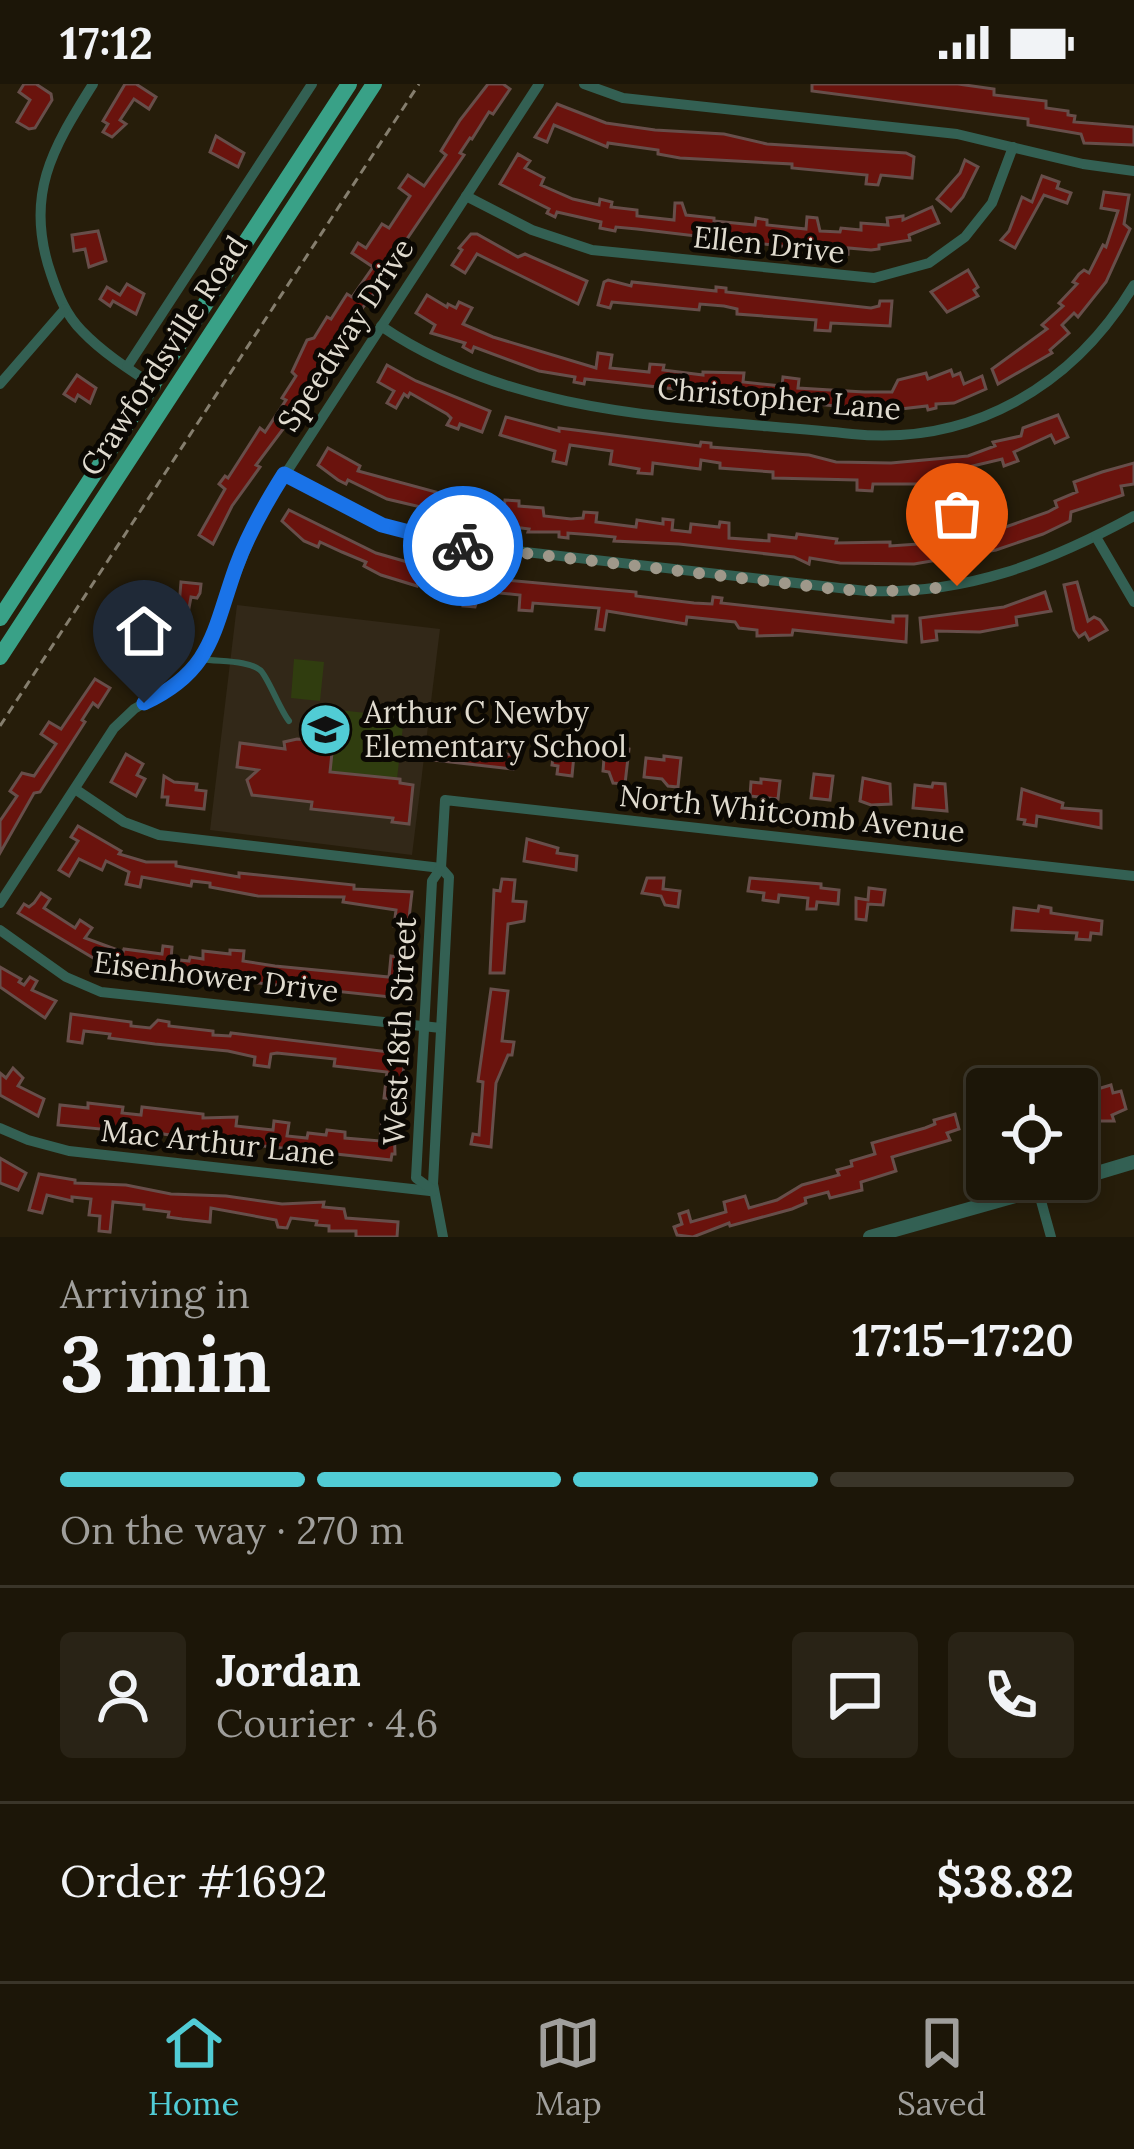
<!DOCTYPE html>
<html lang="en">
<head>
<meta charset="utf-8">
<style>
  body { margin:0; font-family:Lora,serif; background:#292316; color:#f1f3f6; height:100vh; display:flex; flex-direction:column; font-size:45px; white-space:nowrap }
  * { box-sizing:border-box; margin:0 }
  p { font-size:39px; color:#a09f9c }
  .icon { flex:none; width:66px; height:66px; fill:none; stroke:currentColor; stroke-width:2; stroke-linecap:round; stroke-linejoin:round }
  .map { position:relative; height:1153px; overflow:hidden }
  .drawer { display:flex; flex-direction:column; background:#1c1608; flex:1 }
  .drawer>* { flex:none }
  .controls { position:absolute; left:966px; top:984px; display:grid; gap:24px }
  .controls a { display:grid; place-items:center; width:132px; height:132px; border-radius:12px; background:#1c1608; box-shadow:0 6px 18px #0003,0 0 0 3px #3a3529; font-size:60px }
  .pin { position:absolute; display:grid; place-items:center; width:102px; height:102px; color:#fff; margin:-123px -51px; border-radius:50% 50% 50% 0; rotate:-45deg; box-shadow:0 0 12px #0007 }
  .pin .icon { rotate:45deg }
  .courier { position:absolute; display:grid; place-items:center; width:120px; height:120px; margin:-60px; border:9px solid #1a73e8; border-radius:50%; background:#fff; color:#222; box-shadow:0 3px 15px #0007 }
  .headline em { font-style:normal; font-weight:800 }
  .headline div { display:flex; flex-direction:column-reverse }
  .headline { display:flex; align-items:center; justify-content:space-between; height:204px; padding:0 60px }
  h1 { font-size:78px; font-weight:800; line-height:90px }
  .bar { display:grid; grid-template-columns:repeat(4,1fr); gap:18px 12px; align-content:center; height:144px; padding:0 60px }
  .bar i { height:15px; border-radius:9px; background:#3a3529 }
  .bar .selected { background:#51ccd5 }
  .bar p { grid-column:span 4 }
  .line { display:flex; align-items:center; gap:30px; padding:0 60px; border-top:3px solid #3a3529 }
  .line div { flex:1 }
  .round { display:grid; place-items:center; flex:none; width:126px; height:126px; border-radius:12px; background:#292316 }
  .status { display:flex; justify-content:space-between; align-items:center; height:84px; padding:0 60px; background:#1c1608; direction:ltr }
  .status svg { height:33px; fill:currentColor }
  .tab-bar { display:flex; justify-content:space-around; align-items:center; height:168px; border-top:3px solid #3a3529; background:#1c1608; font-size:33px; color:#a09f9c }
  .tab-bar a { display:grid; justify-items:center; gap:6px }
  .tab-bar .selected { color:#51ccd5 }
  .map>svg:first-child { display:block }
</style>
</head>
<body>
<div class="status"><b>17:12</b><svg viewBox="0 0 49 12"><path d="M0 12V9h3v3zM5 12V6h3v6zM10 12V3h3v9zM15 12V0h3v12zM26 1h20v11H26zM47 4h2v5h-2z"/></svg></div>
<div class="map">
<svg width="1134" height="1153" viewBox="0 0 1134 1153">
  <rect width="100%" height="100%" fill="#261d0a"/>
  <path fill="#322818" d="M237,521L440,545L412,771L210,746Z"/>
  <g fill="#303d0f">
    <path d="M294,575L324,578L320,617L291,614Z"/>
    <path d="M329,625L404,633L397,695L330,688L307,656L309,644L326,646Z"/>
  </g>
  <g fill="#6a130d" stroke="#674e4a" stroke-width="3">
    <path d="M24,0H36L51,10L52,16L35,44L29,45L17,38L30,16L19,8Z"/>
    <path d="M125,0H136L156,13L149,25L134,15L120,36L126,40L112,53L103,48L108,40L103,37Z"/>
    <path d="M488,0H503L510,5L493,30L489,28L472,55L470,54L460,69L464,71L392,177L388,192L344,247L348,250L289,343L286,341L256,381L260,383L232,422L213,460L199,451L225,405L219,400L225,392L228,394L260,344L265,348L286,316L282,314L296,292L292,288L307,256L314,254L327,233L331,235L347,210L352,213L373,183L352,169L358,159L366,164L382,140L389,144L410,112L399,104L408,91L424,102L446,71L441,67L460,36Z"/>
    <path d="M812,0H958L994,5V11L1046,17V24L1068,27V31L1075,32L1074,38L1134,43V61L1084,59L1081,50L1028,41V35L812,7Z"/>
    <path d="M557,20L606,39L655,46L724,50L767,60L906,69L914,73L912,94L881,91L878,101L866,100L867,91L792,84V80L680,74L658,70V66L608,59L607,63L554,41L547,58L535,53Z"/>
    <path d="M216,52L244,69L238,83L210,68Z"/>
    <path d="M518,70L530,77L525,84L544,94L541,101L573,115L599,121L600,115L612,118L611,123L637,126V132L674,136L675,119H682L686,131L714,134V137L755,141L756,134L767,136V141L806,145L807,133L817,134L820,147L840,148L841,144L861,146V139L888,141L887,134L903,132V136L932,123L939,139L909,151L910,156L879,161V165L871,166L848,164V170L637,145L616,143L615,147L600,144L601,138L557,128L555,133L547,129L549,125L500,100Z"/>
    <path d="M965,76L978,83L963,113L951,127L937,115L960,89Z"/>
    <path d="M1042,92L1059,98L1057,104L1071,109L1067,119L1044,111L1015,164L1001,156L1009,147L1022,113L1032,118Z"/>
    <path d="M1104,108L1129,111L1124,140L1130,145L1106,198L1078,233L1074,229L1062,241L1069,249L1050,266L1052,269L998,300L992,285L1047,245L1042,241L1063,222L1059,219L1077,200L1073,198L1079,190L1084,186L1089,189L1103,161L1106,163L1118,127L1101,124Z"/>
    <path d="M98,147L106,177L89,183L85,165L74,167L72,151Z"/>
    <path d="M471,150H477L518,173L525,170L587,197L578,220L477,170L465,189L452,181L462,166L459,164Z"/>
    <path d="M968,186L978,203L974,206L978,212L947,228L931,208Z"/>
    <path d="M608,196L631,202L632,198L716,207V203L726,204V208L871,224L879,222L880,217H892L890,242L831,239L830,247L815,246L816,236L737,230V225L724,222L700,220L699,226L612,218L610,224L598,221L604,198Z"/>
    <path d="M127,200L144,210L136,230L113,217L110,222L100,215L107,203L120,211Z"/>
    <path d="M427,211L447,223L448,220L456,224L459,218L472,224L463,240L493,253L596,284L598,269L612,271L610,284L649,288L650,280L664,281L663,286L703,291V288L744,289L743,298L782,302L783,293L799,295L798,304L864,308H892L898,296L926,289L928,295L951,286L953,292L960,289L964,300L982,292L986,305L954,319L936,320V324L928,326L927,322L883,327L693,307H688L687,312L678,310L675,305L585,295L584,300L574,298L575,293L539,287L474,263L472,268L463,263L465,259L431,249L435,241L416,229Z"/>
    <path d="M387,281L416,297L490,327L482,348L460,340L458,345L447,341L451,334L447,330L410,309L408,313L404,310L396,324L387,319L394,307L378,298Z"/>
    <path d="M77,291L96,304L90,319L78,311L75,317L64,310Z"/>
    <path d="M1058,331L1068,353L1055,359L1051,351L1014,368L1018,377L1004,382L1002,375L956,386L958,400L931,404V409L919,410L918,400H873L872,407L857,406V396L773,394V388L720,384V379L701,376L700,385L653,379L652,390L638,389L639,385L610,380L612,367L570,361L566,380L553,377L555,367L500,351L506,333L559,347V344L700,362L701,358L711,359V363L809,371L836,378L891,379L968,372L995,362L993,358L1021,352L1023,344Z"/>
    <path d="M328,364L360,382L358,387L436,408L435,413L504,424L505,416L519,417V422L543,424L544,432L571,435L583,434L584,428L597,429L596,438L636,443L637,436L663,440V435L673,436L672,446L690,448L691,440L719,443L720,438L729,439V454L769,457V451L796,454L797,450L837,455L836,459L890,458V462L962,457L961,449L975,446L977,453L1048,428L1057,423L1055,417L1077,408L1074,398L1102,388L1134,379V400L1121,402L1123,411L1071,428L1070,437L1043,450L996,466L914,480L840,479L810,474L809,480L794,473L679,460L614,457L615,453L594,451L568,449V454L559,453V448H528L529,445L452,435L446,429L387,415L348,396L346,400L338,396L318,381Z"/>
    <path d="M289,426L376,469L432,485L482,494L636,508V512L694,519L712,520L713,513L722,514L721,519L893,538V532H907L906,558L793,546L792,551L757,552V546L739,544L735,538L687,533L686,540L607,527L604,546L596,545L599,524L533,519L532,527L519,526L520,511L480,507L475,523L463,522L465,508L419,495L417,502L381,491L364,482L366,478L342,468L320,458L318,463L304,457L282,437Z"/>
    <path d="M181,498L201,500L200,509L197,514L191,513L185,546L178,549L168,571L152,564L157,553L151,550L156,539L145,536L148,526L166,532L170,522H179Z"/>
    <path d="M1077,498L1088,537L1094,533L1100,536L1107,546L1089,556L1085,549L1079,553L1074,546L1064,501Z"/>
    <path d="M1045,508L1051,527L1016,533L1017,541L980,548L936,547L937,556L922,558L920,534L1004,523Z"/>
    <path d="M95,595L110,604L98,623L93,619L82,636L85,638L40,708L34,709L0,769V737L17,712L10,707L22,689L34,692L56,660L41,650L49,638L61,645Z"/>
    <path d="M297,655L333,659L330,688L400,695V699L413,701L409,740L392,738L393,734L311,725L312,718L252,711L247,696L258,686L237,683L240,659L285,665L284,658Z"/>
    <path d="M562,659L575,660L572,692L557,690L558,682L552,681L554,667L561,668Z"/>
    <path d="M594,659L629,665L625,700L613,699L609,688L603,687L604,674L592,672Z"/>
    <path d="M438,660L498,665V669L515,671L513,685L433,676Z"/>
    <path d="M126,670L143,680L137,691L145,695L136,712L111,698Z"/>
    <path d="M664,672L681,674L678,703L668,702L662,695L644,693L646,674L664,676Z"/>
    <path d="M814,690L833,692L830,716L811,714Z"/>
    <path d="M164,692L174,698L197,700L196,706L206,707L204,725L167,721L168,713H162Z"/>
    <path d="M863,694L890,700L891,720L871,721L860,717Z"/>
    <path d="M761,695L780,697L778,715L750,712L751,698L761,699Z"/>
    <path d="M933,699L945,700L947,727L913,724L915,701L932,703Z"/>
    <path d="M1022,705L1063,719L1062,724L1101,727V744L1037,732L1036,742L1024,740L1025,736L1018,735Z"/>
    <path d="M78,742L121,767L119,770L146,778H176V782L239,793V789L354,801V805L412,808L408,843L394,842L396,826L343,818L344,813L258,812L210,803V799L192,797L191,802L142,793L140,803L126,800L129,788L106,777L102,786L79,775L69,792L59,786L78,757L71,753Z"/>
    <path d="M527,755L558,764L557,769L577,772L576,786L524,777Z"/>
    <path d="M647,794H664L663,805L680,807L678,823L665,821L661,812L642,809Z"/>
    <path d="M750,794L821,800V804L839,806L838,820L817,818L816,825H807L808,814L779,811L778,818L763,816L764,809L748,807Z"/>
    <path d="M502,795L515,796L513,817L526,818L524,837L508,840L504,889H490L494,806L500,807Z"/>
    <path d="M869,804L885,806L883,821L868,820L866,836L856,835V814L868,816Z"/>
    <path d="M41,809L50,815L44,824L75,844L80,836L92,844L85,854L123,868L124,865L162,870L163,862L172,863L171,875L189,877L190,873L203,875V867L230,870V866L244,867L243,877L275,882L389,893L391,872L404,874V907L400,914L192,892L174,890L175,886L122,884V880L107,874L105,881L18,829L24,820L29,823L34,819Z"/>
    <path d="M1039,822L1051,824V829L1102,837L1101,850L1091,849L1090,856L1076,855L1077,849L1012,846L1014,824L1038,827Z"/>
    <path d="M0,883L21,895L19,898L24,901L30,893L37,897L32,906L56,917L45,934L0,903Z"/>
    <path d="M491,905L508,907L502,957L514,958L512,971H508L496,999L491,1063L471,1060L473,1050L479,1051L483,998L478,997Z"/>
    <path d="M71,930L131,938V942L150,944L158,936L169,938V942L213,947V951L230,952L231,949L406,970L399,1016L384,1014L387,988L334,982L335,975L277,969L271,970L269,983L254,981L255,973L228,967L155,960L109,954L110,950L84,947L82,959L68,957Z"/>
    <path d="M13,984L23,994L18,1002L44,1015L38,1032L0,1011V989L6,994Z"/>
    <path d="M1111,1001L1113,1009L1121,1007L1126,1025L1112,1031L1114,1037H1095L1084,1009Z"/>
    <path d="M88,1019L123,1023L122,1029L141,1031L142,1023L203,1030V1034L237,1033L236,1042L273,1046L274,1037L289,1039L287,1052L307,1054L308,1049L326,1051L327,1046L345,1048V1054L380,1057L382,1037L394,1038L395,1070H392L391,1076L245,1060V1057L226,1055L225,1059L122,1044L121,1047L58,1041L60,1021L88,1024Z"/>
    <path d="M955,1030L959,1045L947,1049L950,1056L892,1073L896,1087L861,1098L862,1106L830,1114L828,1108L805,1114L806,1119L792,1125L730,1142L729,1139L693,1153L677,1151L674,1143L682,1140L679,1130L688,1127L691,1138L726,1128L724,1118L745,1112L749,1124L777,1116L802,1101L839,1091L837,1086L852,1082L851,1077L875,1070L872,1059L925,1044L935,1040L934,1036Z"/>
    <path d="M0,1074L26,1089L18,1106L0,1099Z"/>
    <path d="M39,1090L75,1096V1099L126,1101L171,1110L226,1112L282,1120L324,1118L323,1123L344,1125L346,1134L398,1138L397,1153H356V1147H329V1142L316,1141L317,1137L291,1134L287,1144L278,1143L276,1136L211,1124L210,1138L182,1135L168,1133L169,1128L144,1125V1121L113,1118L110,1148L99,1147L100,1132L89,1131L91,1115L72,1113V1117L47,1111L42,1129L29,1126Z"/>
  </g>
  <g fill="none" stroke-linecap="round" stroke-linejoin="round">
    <path stroke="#857e6e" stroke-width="3" stroke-dasharray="9 6" stroke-linecap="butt" d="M0,642L419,0"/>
    <path stroke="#336053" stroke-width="6" d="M202,575C218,578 248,576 260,586C267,591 280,626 289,637"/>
    <g stroke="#336053" stroke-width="10">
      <path d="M93,0C52,65 24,112 51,190C58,211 66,231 82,247C103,269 130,286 156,303"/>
      <path d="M584,0L623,14L957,50L1083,80L1134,87"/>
      <path d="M466,112L532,146L592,166L874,194L929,179L965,153L992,119L1013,63"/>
      <path d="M381,242C519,336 692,333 852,350C972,362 1073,302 1134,201"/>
      <path d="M127,283L312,0"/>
      <path d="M0,300L65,225"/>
      <path d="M284,390L366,435L438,458L866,507C965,511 1048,479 1134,432"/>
      <path d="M1096,453L1134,518"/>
      <path d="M75,705L124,738L159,751L441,784"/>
      <path d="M441,784L449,793L433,1100L443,1153"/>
      <path d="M0,819L114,644L134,625L183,597L202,575L260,429L539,0"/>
      <path d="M0,846L66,893L101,908L441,944"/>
      <path d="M0,1044L28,1056L69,1067L430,1107"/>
      <path d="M1038,1106L1051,1153"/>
      <path d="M434,1107L416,1094L432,797L441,784L445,716L1134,792"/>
    </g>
    <g stroke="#336053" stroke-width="14">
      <path d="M1077,1095L1134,1078"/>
      <path d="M870,1153L1076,1095"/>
    </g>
    <g stroke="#39a187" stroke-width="16">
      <path d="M0,534L349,0"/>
      <path d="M0,573L374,0"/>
    </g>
  </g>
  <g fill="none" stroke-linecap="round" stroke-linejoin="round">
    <path stroke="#9f988a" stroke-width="12" stroke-dasharray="0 21.6" d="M463,462L844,506L903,507L957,502"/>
    <path stroke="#1a73e8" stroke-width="15" d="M144,619C213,587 213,547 236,483C248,450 265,420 284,390L382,441L463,462"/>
  </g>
  <defs>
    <symbol id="school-disc" viewBox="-11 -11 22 22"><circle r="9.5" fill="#51ccd5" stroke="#0b0803"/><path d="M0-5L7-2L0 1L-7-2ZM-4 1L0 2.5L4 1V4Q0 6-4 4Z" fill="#111"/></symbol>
  </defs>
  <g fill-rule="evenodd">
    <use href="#school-disc" x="296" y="616" width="59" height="59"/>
  </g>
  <g text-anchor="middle" stroke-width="10" stroke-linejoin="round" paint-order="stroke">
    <g font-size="30" fill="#e0dbcf" stroke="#0b0803">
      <text transform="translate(769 161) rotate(6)" y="10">Ellen Drive</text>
      <text transform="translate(346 251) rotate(-57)" y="10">Speedway Drive</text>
      <text transform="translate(164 272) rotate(-57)" y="10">Crawfordsville Road</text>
      <text transform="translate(779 315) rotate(5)" y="10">Christopher Lane</text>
      <text transform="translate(792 730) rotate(6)" y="10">North Whitcomb Avenue</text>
      <text transform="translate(216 893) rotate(7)" y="10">Eisenhower Drive</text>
      <text transform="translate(400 947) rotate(-87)" y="10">West 18th Street</text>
      <text transform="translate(218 1059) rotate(6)" y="10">Mac Arthur Lane</text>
    </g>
    <g font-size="30" fill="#e0dbcf" stroke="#0b0803" text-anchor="start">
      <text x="364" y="639">Arthur C Newby<tspan x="364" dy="34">Elementary School</tspan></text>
    </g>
  </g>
</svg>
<div class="controls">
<a><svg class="icon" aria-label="locate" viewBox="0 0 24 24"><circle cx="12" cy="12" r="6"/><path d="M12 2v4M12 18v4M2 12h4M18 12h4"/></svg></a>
</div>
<div class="pin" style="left:957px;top:502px;background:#ea580c"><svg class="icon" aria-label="bag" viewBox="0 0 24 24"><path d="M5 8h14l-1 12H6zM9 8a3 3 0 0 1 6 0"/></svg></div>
<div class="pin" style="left:144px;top:619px;background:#1f2937"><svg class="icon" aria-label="home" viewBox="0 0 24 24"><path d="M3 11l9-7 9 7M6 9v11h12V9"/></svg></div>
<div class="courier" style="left:463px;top:462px"><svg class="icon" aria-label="bike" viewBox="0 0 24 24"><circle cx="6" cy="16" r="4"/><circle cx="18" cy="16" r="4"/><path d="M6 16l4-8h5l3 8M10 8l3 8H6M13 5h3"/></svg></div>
</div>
<section class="drawer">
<div class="headline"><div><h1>3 min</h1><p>Arriving in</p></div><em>17:15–17:20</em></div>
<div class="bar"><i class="selected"></i><i class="selected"></i><i class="selected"></i><i></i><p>On the way · 270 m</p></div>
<div class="line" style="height:216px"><a class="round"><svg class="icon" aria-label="person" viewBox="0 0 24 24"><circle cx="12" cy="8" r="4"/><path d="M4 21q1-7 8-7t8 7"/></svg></a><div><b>Jordan</b><p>Courier · 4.6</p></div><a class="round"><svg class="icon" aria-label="chat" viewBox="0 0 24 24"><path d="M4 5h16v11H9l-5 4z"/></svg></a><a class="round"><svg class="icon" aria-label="phone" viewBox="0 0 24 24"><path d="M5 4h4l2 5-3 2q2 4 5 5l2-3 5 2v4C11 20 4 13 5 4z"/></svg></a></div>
<div class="line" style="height:156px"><div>Order #1692</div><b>$38.82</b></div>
</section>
<nav class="tab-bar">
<a class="selected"><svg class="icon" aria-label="home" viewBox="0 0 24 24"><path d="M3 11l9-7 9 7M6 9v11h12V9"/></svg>Home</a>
<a><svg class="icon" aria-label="map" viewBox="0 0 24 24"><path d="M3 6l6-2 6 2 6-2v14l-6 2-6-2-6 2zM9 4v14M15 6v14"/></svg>Map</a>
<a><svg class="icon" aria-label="saved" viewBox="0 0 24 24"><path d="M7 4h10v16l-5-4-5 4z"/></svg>Saved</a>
</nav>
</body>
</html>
